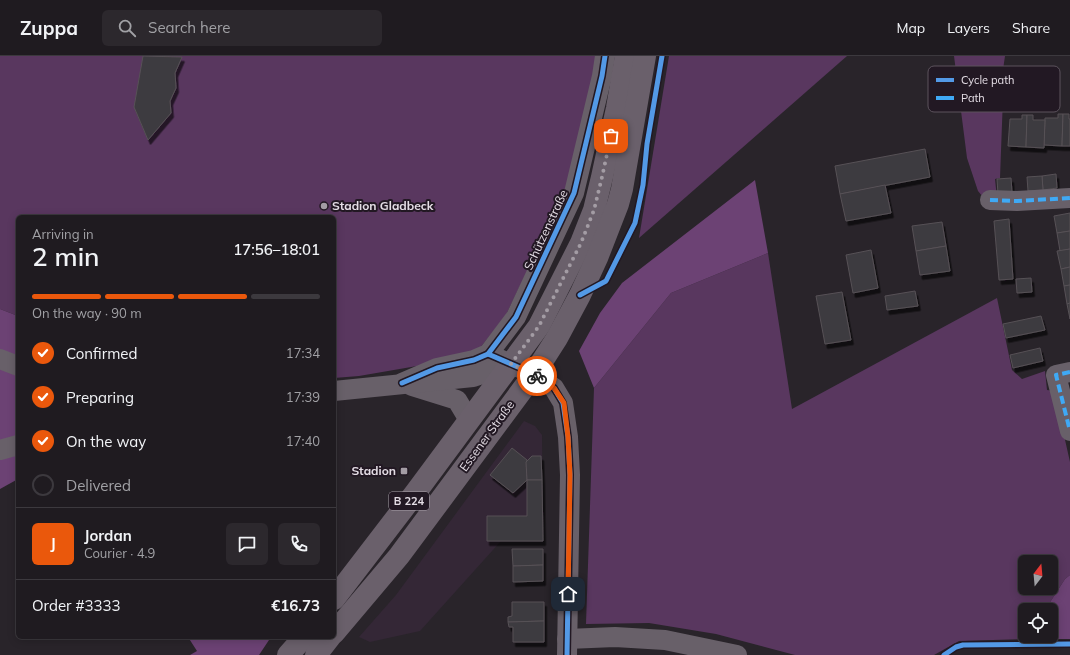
<!DOCTYPE html>
<html lang="en">
<head>
<meta charset="utf-8">
<style>
  body { margin:0; font-family:Mulish,sans-serif; background:#2c282d; color:#f1f3f6; height:100vh; display:flex; flex-direction:column; font-size:15px; white-space:nowrap }
  * { box-sizing:border-box; margin:0 }
  p { font-size:13px; color:#a1a1a5 }
  .icon { flex:none; width:22px; height:22px; fill:none; stroke:currentColor; stroke-width:2; stroke-linecap:round; stroke-linejoin:round }
  .map { position:relative; flex:1; overflow:hidden }
  .drawer { position:absolute; left:16px; top:159px; width:320px; height:424px; display:flex; flex-direction:column; background:#1f1b20; border-radius:6px; box-shadow:0 2px 10px #0003,0 0 0 1px #3c393e }
  .drawer>* { flex:none }
  .needle { width:26px; rotate:16deg }
  .buttons { position:absolute; left:1018px; top:499px; display:grid; gap:8px }
  .buttons a { display:grid; place-items:center; width:40px; height:40px; border-radius:6px; background:#1f1b20; box-shadow:0 2px 10px #0003,0 0 0 1px #3c393e; font-size:20px }
  .pin { position:absolute; display:grid; place-items:center; width:34px; height:34px; color:#fff; margin:-17px; border-radius:8px; box-shadow:0 2px 6px #0006 }
  .courier { position:absolute; display:grid; place-items:center; width:40px; height:40px; margin:-20px; border:3px solid #ea580c; border-radius:50%; background:#fff; color:#222; box-shadow:0 1px 5px #0007 }
  .summary em { font-style:normal; font-weight:600 }
  .summary div { display:flex; flex-direction:column-reverse }
  .summary { display:flex; align-items:center; justify-content:space-between; height:68px; padding:0 16px }
  h1 { font-size:26px; font-weight:600; line-height:30px }
  .bar { display:grid; grid-template-columns:repeat(4,1fr); gap:6px 4px; align-content:center; height:48px; padding:0 16px }
  .bar i { height:5px; border-radius:3px; background:#3c393e }
  .bar .current { background:#ea580c }
  .bar p { grid-column:span 4 }
  .line { display:flex; align-items:center; gap:10px; padding:0 16px; border-top:1px solid #3c393e }
  .line div { flex:1 }
  .round { display:grid; place-items:center; flex:none; width:42px; height:42px; border-radius:6px; background:#2c282d }
  ol { padding:0 16px; list-style:none }
  li { display:flex; align-items:center; gap:12px; height:44px }
  li p { margin-inline-start:auto }
  li .icon { padding:4px; border-radius:50%; background:#ea580c; color:#fff; stroke-width:4 }
  li:last-child { color:#a1a1a5 }
  li i { width:22px; height:22px; border:2px solid #3c393e; border-radius:50% }
  header { display:flex; align-items:center; gap:24px; box-sizing:border-box; height:56px; padding:0 20px; background:#1f1b20; border-bottom:1px solid #3c393e }
  header strong { font-size:19px }
  nav { display:flex; gap:22px; margin-inline-start:auto; font-size:14px }
  .search { width:280px; height:36px; background:#2c282d; display:flex; align-items:center; gap:10px; box-sizing:border-box; padding:0 14px; border-radius:6px; color:#a1a1a5; font-size:15px }
  .map>svg:first-child { display:block }
</style>
</head>
<body>
<header>
<strong>Zuppa</strong>
<div class="search"><svg class="icon" aria-label="search" viewBox="0 0 24 24"><circle cx="10" cy="10" r="6"/><path d="M15 15l6 6"/></svg>Search here</div>
<nav><a>Map</a><a>Layers</a><a>Share</a></nav>
</header>
<div class="map">
<svg width="1070" height="599" viewBox="0 0 1070 599">
  <defs>
    <filter id="shadow"><feDropShadow dx="2.5" dy="4.5" stdDeviation="0" flood-color="#0009"/></filter>
  </defs>
  <rect width="100%" height="100%" fill="#29242a"/>
  <path fill="#342736" d="M524,365L535,370L542,379L543,485H501L420,575L370,586L359,581L396,539Z"/>
  <g fill="#59375f" fill-rule="evenodd">
    <path d="M0,0H599L566,134L506,259L480,292L446,305L359,320L334,322V161H18V260L0,253Z"/>
    <path d="M669,0H847L639,182Z"/>
    <path d="M954,0H1005L999,41H1003L1000,122L995,123L997,142L983,141L978,135L967,102Z"/>
    <path d="M768,197L792,353L997,242L1012,314L1022,323L1045,315L1047,334L1054,335L1070,406V519L1065,523L1045,554H1025V580H1028L1026,583L959,585L934,599H795L716,578L649,567L586,568L594,332L671,237ZM1025,506H1051V532H1025Z"/>
  </g>
  <g fill="#6c4274">
    <path d="M755,124L768,197L671,237L594,332L579,295L600,257L622,227Z"/>
    <path d="M0,253L18,260V423L0,433Z"/>
    <path d="M1070,519V583H1026L1028,580H1051V554H1045L1065,523Z"/>
    <path d="M188,581H271L259,599H190L197,595Z"/>
  </g>
  <g fill="#3e3a3f" stroke="#565156" filter="url(#shadow)">
    <path d="M143,0L182,1L175,17L176,32L170,45L171,57L148,84L134,51Z"/>
    <path d="M1058,58H1063L1062,90L1044,89L1045,62H1058Z"/>
    <path d="M1063,58H1069V63H1070V90H1062Z"/>
    <path d="M1022,59H1027L1026,91L1008,90L1010,63H1022Z"/>
    <path d="M1027,59H1033V64H1045L1044,92L1026,91Z"/>
    <path d="M925,93L930,121L840,138L835,110Z"/>
    <path d="M1056,118L1057,132L1043,134L1042,120Z"/>
    <path d="M1042,120L1043,134L1028,135L1027,121Z"/>
    <path d="M1011,122L1012,136L998,138L997,123Z"/>
    <path d="M885,129L891,157L846,165L840,138Z"/>
    <path d="M1070,157V175L1057,177L1054,160Z"/>
    <path d="M1009,163L1013,223L999,224L994,165Z"/>
    <path d="M942,166L946,190L916,195L912,170Z"/>
    <path d="M1070,175V193L1060,195L1057,177Z"/>
    <path d="M946,190L950,215L920,219L916,195Z"/>
    <path d="M1070,193V211L1061,213L1057,195Z"/>
    <path d="M871,194L878,232L853,237L846,199Z"/>
    <path d="M1070,211V229L1064,230L1061,213Z"/>
    <path d="M1031,222L1032,236L1017,237L1016,223Z"/>
    <path d="M1070,229V247L1067,248L1064,230Z"/>
    <path d="M915,235L918,250L887,254L885,240Z"/>
    <path d="M842,236L851,284L825,288L816,240Z"/>
    <path d="M1070,247V263L1067,248Z"/>
    <path d="M1041,260L1045,274L1006,282L1003,268Z"/>
    <path d="M1040,292L1043,305L1013,312L1010,299Z"/>
    <path d="M512,392L527,404V424L513,437L490,419Z"/>
    <path d="M532,400H541L542,424H527L526,406Z"/>
    <path d="M527,424H542L543,485H487V460H527Z"/>
    <path d="M512,493H543V509L513,510Z"/>
    <path d="M543,509V525L513,526V510Z"/>
    <path d="M512,546H544V565L508,566V561L512,560Z"/>
    <path d="M544,565V586H513V571H509L508,566Z"/>
  </g>
  <g fill="none" stroke-linecap="round" stroke-linejoin="round">
    <g stroke="#686069" stroke-width="20">
      <path d="M990,144L1017,145L1070,142"/>
      <path d="M497,302L534,318L554,332L563,347L568,381L570,419L567,599"/>
      <path d="M0,303L18,310"/>
      <path d="M1070,316L1056,319L1070,375"/>
      <path d="M402,327L437,312L474,304L488,298L516,261L574,137L602,20L605,0"/>
      <path d="M412,330L457,344L469,364"/>
      <path d="M334,335L473,321L511,308"/>
      <path d="M0,394L18,389"/>
      <path d="M567,583L615,581L665,584L737,599"/>
    </g>
    <g stroke="#6a606b" stroke-width="22">
      <path d="M334,543L416,436L539,270L581,187L594,154L602,121L617,52L626,0"/>
      <path d="M334,577L399,500L534,318L557,282L580,239L597,202L618,148L622,133L645,0"/>
      <path d="M288,599L304,581"/>
      <path d="M316,599L330,581"/>
    </g>
    <g stroke="#3fa9f5" stroke-width="4" stroke-dasharray="8 4" stroke-linecap="butt">
      <path d="M990,144L1017,145L1070,142"/>
      <path d="M1070,316L1056,319L1070,375"/>
    </g>
    <defs>
      <g id="cycleway">
        <path d="M580,239L606,225L635,167L643,129L647,88L662,0"/>
        <path d="M488,298L534,318L554,332L563,347L568,381L570,419L567,599"/>
        <path d="M402,327L437,312L474,304L488,298L516,261L574,137L602,20L605,0"/>
        <path d="M944,599L956,591L963,589L1070,588"/>
      </g>
    </defs>
    <use href="#cycleway" stroke="#221823" stroke-width="8"/>
    <use href="#cycleway" stroke="#5399e6" stroke-width="5"/>
  </g>
  <g fill="none" stroke-linecap="round" stroke-linejoin="round">
    <path stroke="#a39ca4" stroke-width="4" stroke-dasharray="0 7.2" d="M537,320L511,308L539,270L581,187L594,154L602,121L611,80"/>
    <path stroke="#ea580c" stroke-width="5" d="M537,320L554,332L564,347L568,381L570,419L568,538"/>
  </g>
  <g fill="#a39ca4" stroke="#221823" stroke-width="1.5">
    <circle cx="324" cy="150" r="4"/>
    <rect x="400" y="411" width="8" height="8" rx="2"/>
  </g>
  <g text-anchor="middle" stroke-width="4" stroke-linejoin="round" paint-order="stroke">
    <rect fill="#221823" stroke="#aaa2ab" stroke-width="1" x="389" y="436" width="40" height="18" rx="3"/>
    <g font-size="11" font-weight="bold" fill="#e4dde5">
      <text x="409" y="449">B 224</text>
    </g>
    <g font-size="12" font-weight="bold" fill="#e4dde5" stroke="#221823" text-anchor="start">
      <text x="332" y="154">Stadion Gladbeck</text>
      <text x="396" y="419" text-anchor="end">Stadion</text>
    </g>
    <g font-size="12" fill="#e4dde5" stroke="#221823">
      <text transform="translate(546 174) rotate(-65)" y="4">Schützenstraße</text>
      <text transform="translate(487 380) rotate(-54)" y="4">Essener Straße</text>
    </g>
  </g>
  <rect x="928" y="10" width="132" height="46" rx="6" fill="#221823" stroke="#5c535d" stroke-width="1"/>
  <rect x="936" y="22" width="18" height="4" fill="#5399e6"/>
  <rect x="936" y="40" width="18" height="4" fill="#3fa9f5"/>
  <g font-size="11" fill="#e4dde5">
    <text x="961" y="28">Cycle path</text>
    <text x="961" y="46">Path</text>
  </g>
</svg>
<div class="buttons">
<a><svg class="needle" viewBox="-14 -14 28 28"><path d="M0-13l5 13h-10z" fill="#e53935"/><path d="M0 13l5-13h-10z" fill="#a1a1a5"/></svg></a>
<a><svg class="icon" aria-label="locate" viewBox="0 0 24 24"><circle cx="12" cy="12" r="6"/><path d="M12 2v4M12 18v4M2 12h4M18 12h4"/></svg></a>
</div>
<div class="pin" style="left:611px;top:80px;background:#ea580c"><svg class="icon" aria-label="bag" viewBox="0 0 24 24"><path d="M5 8h14l-1 12H6zM9 8a3 3 0 0 1 6 0"/></svg></div>
<div class="pin" style="left:568px;top:538px;background:#1f2937"><svg class="icon" aria-label="home" viewBox="0 0 24 24"><path d="M3 11l9-7 9 7M6 9v11h12V9"/></svg></div>
<div class="courier" style="left:537px;top:320px"><svg class="icon" aria-label="bike" viewBox="0 0 24 24"><circle cx="6" cy="16" r="4"/><circle cx="18" cy="16" r="4"/><path d="M6 16l4-8h5l3 8M10 8l3 8H6M13 5h3"/></svg></div>
<section class="drawer">
<div class="summary"><div><h1>2 min</h1><p>Arriving in</p></div><em>17:56–18:01</em></div>
<div class="bar"><i class="current"></i><i class="current"></i><i class="current"></i><i></i><p>On the way · 90 m</p></div>
<ol>
<li><svg class="icon" aria-label="check" viewBox="0 0 24 24"><path d="M5 12l5 5 9-10"/></svg>Confirmed<p>17:34</p></li>
<li><svg class="icon" aria-label="check" viewBox="0 0 24 24"><path d="M5 12l5 5 9-10"/></svg>Preparing<p>17:39</p></li>
<li><svg class="icon" aria-label="check" viewBox="0 0 24 24"><path d="M5 12l5 5 9-10"/></svg>On the way<p>17:40</p></li>
<li><i></i>Delivered</li>
</ol>
<div class="line" style="height:72px"><b class="round" style="background:#ea580c;color:#fff">J</b><div><b>Jordan</b><p>Courier · 4.9</p></div><a class="round"><svg class="icon" aria-label="chat" viewBox="0 0 24 24"><path d="M4 5h16v11H9l-5 4z"/></svg></a><a class="round"><svg class="icon" aria-label="phone" viewBox="0 0 24 24"><path d="M5 4h4l2 5-3 2q2 4 5 5l2-3 5 2v4C11 20 4 13 5 4z"/></svg></a></div>
<div class="line" style="height:52px"><div>Order #3333</div><b>€16.73</b></div>
</section>
</div>
</body>
</html>
